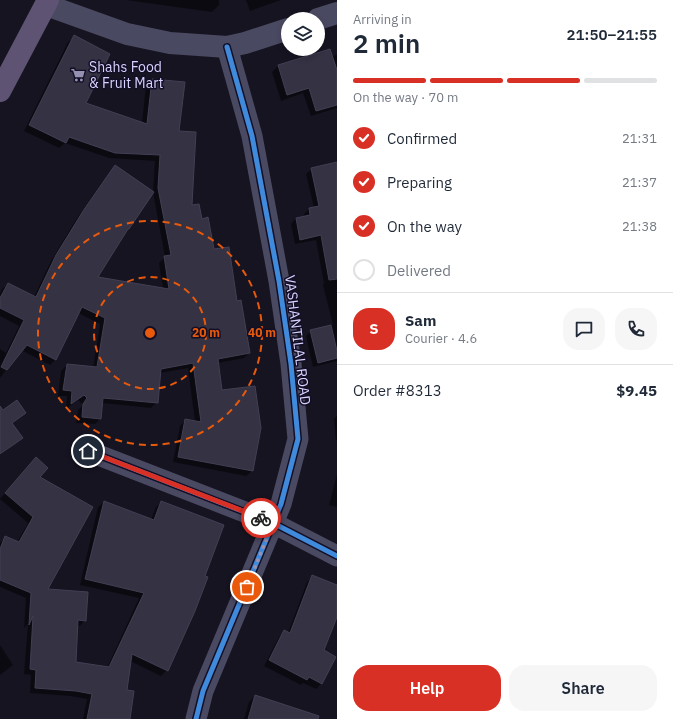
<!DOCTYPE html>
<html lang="en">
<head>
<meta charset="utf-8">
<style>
  body { margin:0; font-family:"IBM Plex Sans",sans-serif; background:#f6f6f7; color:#1f2937; height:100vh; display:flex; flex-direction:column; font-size:15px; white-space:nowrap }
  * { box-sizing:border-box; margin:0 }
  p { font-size:13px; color:#747a83 }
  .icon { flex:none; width:22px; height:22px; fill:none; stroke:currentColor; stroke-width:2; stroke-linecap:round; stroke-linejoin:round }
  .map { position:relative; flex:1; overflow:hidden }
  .drawer { display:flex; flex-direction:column; background:#fff; width:336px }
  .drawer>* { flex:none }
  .buttons { position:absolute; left:281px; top:12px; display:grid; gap:8px }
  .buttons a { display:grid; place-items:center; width:44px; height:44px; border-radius:50%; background:#fff; box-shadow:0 2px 6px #0003; font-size:20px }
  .pin { position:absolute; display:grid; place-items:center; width:34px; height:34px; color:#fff; margin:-17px; border:2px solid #fff; border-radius:50%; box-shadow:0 1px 4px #0007 }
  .courier { position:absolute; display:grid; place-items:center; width:40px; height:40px; margin:-20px; border:3px solid #d93025; border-radius:50%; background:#fff; color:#222; box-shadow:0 1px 5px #0007 }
  .head em { font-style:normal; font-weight:600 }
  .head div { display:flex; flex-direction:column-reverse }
  .head { display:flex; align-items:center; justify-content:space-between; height:68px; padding:0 16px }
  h1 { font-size:26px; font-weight:600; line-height:30px }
  .bar { display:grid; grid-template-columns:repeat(4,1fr); gap:6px 4px; align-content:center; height:48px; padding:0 16px }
  .bar i { height:5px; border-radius:3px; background:#e0e1e3 }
  .bar .active { background:#d93025 }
  .bar p { grid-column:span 4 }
  .line { display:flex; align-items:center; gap:10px; padding:0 16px; border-top:1px solid #e0e1e3 }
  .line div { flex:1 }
  .round { display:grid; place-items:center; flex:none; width:42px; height:42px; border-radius:16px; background:#f6f6f7 }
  ol { padding:0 16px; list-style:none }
  li { display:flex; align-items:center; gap:12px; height:44px }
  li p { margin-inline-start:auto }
  li .icon { padding:4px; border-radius:50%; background:#d93025; color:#fff; stroke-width:4 }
  li:last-child { color:#747a83 }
  li i { width:22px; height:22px; border:2px solid #e0e1e3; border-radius:50% }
  .action { display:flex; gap:8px; margin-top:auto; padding:8px 16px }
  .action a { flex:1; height:46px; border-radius:16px; background:#d93025; color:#fff; font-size:16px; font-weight:600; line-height:46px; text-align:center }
  .action a+a { background:#f6f6f7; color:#1f2937 }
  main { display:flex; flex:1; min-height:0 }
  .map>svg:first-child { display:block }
</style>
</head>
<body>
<main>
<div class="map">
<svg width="337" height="719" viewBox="0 0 337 719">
  <rect width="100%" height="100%" fill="#161421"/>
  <g fill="#0007" fill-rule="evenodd">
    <path d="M126,0H219V5L212,12Z"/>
    <path d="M246,0H281L250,11Z"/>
    <path d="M74,37L84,104L142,123L146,85L152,80L178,132L191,206L201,220L236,302L249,353L244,358L218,363L221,391L252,471L246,476L173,462L180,426L185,420L195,422L188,368L160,373L157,402L151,408L102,403L100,419L95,424L76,423L78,410L83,405L78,400L66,409L67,396H58L61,371L67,365L93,368L100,324L78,313L56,359L50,365L21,350L0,378V349L6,353L19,326L0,316V294L2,289L8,284L34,297L51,261L77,218L110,172L115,166L153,192L155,161L109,158L65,143L59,148L24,131L68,42ZM153,192L165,257L159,263L163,289L96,278L123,234Z"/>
    <path d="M329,50L331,56L337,55V108L311,116L303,93L281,101L272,72L278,66Z"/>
    <path d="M337,163V361L313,367L306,336L311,331L333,325L323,285L324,283L316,240L295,244L291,224L296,218L305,217L304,214L309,209L314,208L306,174L312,169Z"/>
    <path d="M0,413H25L11,424L21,438L0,455Z"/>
    <path d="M337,416V440L336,441L334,419Z"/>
    <path d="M31,464L38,477L46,590L85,620L80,626L77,625L75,663L107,668L139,598L80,585L98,507L104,502L151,520L156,507L161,502L203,576L194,611L167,670L161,676L130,661L126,691L129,719H83L87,699L70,696L30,693L31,675L24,674L28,624L24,628L26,598L0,587V543L6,537L17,542L28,523L0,499Z"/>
    <path d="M337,474V507L329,505Z"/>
    <path d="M312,577L337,586V614L323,651L335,657L321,684L316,689L303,683L301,685L264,666L279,637L285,631L288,633L307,582Z"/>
    <path d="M0,645L13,665L0,675Z"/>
    <path d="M255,696L306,719H244L249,702Z"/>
  </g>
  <g fill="#343243" stroke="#433f54">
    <path d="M74,35L110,54L86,103L147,124L152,79L185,82L179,131L196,132L192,205L199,204L202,219L208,217L214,249L229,247L237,301L241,300L250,353L218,359L222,390L255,386L261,428L253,471L178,457L185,419L201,422L193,363L161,369L158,403L103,398L101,419L82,417L83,404L87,398L84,395L71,404L72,391L63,390L67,364L97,367L105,318L82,307L56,360L27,345L7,370L1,367L24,320L0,308V298L8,283L36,297L56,255L83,211L115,165L154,192L129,229H128L98,277L169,289L164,256L171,255L158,188L160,155L115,153L69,137L66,143L29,125Z"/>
    <path d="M330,49L337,70V105L316,111L309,88L287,95L278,65Z"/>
    <path d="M337,162V279L329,280L321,235L300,240L296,218L310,215L309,208L319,206L311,168Z"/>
    <path d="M331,325L337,351V358L318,363L310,330Z"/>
    <path d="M17,400L26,413L12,423L23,438L0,454V406L3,410Z"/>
    <path d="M36,457L48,468L40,477L93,507L48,589L88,592L86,621L78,620L76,662L109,667L144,593L85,579L104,501L154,520L161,501L224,525L205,576L208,577L195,611L168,671L132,654L127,690L134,691L130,719H87L92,694L76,691L35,688L36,670L30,669L33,616L29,625L31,593L0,580V549L5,536L19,542L33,517L5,493Z"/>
    <path d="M312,575L337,585V617L324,650L336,657L322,684L309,677L307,680L269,660L284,630L290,633Z"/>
    <path d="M255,695L319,716L318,719H248Z"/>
  </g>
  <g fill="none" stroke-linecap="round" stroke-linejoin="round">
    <g stroke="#4a4962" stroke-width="21">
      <path d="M88,451L273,523L337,556"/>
      <path d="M196,719L203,691L281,504L298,439L291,364L279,281L252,136L227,47"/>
    </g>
    <g stroke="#4a4962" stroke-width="22">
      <path d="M46,5L127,34L170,43L227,47L245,43L288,29"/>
      <path d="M318,19L337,13"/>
    </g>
    <path stroke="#5e5373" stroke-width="22" d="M0,91L48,0"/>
    <defs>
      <g id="cycleway">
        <path d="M88,451L273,523L337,556"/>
        <path d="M196,719L203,691L281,504L298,439L291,364L279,281L252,136L227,47"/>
      </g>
    </defs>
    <use href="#cycleway" stroke="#130f26" stroke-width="8"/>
    <use href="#cycleway" stroke="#408adc" stroke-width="5"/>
  </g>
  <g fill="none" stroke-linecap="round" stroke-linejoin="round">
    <path stroke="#9591b1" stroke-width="4" stroke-dasharray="0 7.2" d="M247,587L273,523L261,518"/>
    <path stroke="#d93025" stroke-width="5" d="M88,451L261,518"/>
  </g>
  <g fill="none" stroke="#e8590c" stroke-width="2" stroke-dasharray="7 5">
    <circle cx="150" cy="333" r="56"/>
    <circle cx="150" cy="333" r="112"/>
  </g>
  <defs>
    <symbol id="supermarket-bare" viewBox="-9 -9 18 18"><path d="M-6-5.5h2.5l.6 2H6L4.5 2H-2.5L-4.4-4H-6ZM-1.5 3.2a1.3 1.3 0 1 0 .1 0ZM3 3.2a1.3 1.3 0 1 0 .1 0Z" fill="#9591b1" stroke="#130f26" stroke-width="2.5" paint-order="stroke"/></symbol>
  </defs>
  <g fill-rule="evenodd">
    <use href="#supermarket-bare" x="68" y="65" width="20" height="20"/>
  </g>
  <g text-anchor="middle" stroke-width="3" stroke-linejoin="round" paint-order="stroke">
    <g font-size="14" fill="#d9d4ff" stroke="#130f26" text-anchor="start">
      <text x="89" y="72">Shahs Food<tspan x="89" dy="16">&amp; Fruit Mart</tspan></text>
    </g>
    <g font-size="14" fill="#d9d4ff" stroke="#130f26">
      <text transform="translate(298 340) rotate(83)" y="5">VASHANTILAL ROAD</text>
    </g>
  </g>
  <circle cx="150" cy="333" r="6" fill="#e8590c" stroke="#130f26" stroke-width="2"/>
  <g font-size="12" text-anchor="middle" font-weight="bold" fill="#e8590c" stroke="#130f26" stroke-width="3" stroke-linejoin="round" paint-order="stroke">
    <text x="206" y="337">20 m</text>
    <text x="262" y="337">40 m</text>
  </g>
</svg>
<div class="buttons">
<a><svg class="icon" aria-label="layers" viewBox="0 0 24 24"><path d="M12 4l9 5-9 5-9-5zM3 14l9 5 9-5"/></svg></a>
</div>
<div class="pin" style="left:247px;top:587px;background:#ea580c"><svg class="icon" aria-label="bag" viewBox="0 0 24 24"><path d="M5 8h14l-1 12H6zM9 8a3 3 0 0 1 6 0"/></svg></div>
<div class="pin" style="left:88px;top:451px;background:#1f2937"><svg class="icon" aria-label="home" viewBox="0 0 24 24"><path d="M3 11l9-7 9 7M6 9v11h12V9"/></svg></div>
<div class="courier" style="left:261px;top:518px"><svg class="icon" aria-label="bike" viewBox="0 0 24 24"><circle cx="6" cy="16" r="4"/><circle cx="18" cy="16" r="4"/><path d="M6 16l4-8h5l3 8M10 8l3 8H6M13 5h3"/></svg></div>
</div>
<section class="drawer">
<div class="head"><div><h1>2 min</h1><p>Arriving in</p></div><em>21:50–21:55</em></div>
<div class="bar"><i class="active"></i><i class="active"></i><i class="active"></i><i></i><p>On the way · 70 m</p></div>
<ol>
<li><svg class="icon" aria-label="check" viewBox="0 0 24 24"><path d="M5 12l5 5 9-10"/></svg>Confirmed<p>21:31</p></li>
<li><svg class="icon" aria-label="check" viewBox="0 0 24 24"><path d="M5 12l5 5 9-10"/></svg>Preparing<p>21:37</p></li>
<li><svg class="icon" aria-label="check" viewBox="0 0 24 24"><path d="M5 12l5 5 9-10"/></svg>On the way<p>21:38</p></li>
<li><i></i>Delivered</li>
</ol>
<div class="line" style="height:72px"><b class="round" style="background:#d93025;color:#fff">S</b><div><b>Sam</b><p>Courier · 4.6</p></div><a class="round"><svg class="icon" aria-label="chat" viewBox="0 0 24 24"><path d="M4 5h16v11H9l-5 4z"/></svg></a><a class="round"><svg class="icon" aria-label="phone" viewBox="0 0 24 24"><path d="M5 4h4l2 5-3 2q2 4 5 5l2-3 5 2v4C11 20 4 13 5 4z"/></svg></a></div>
<div class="line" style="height:52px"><div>Order #8313</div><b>$9.45</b></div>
<div class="action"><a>Help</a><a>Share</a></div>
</section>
</main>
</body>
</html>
